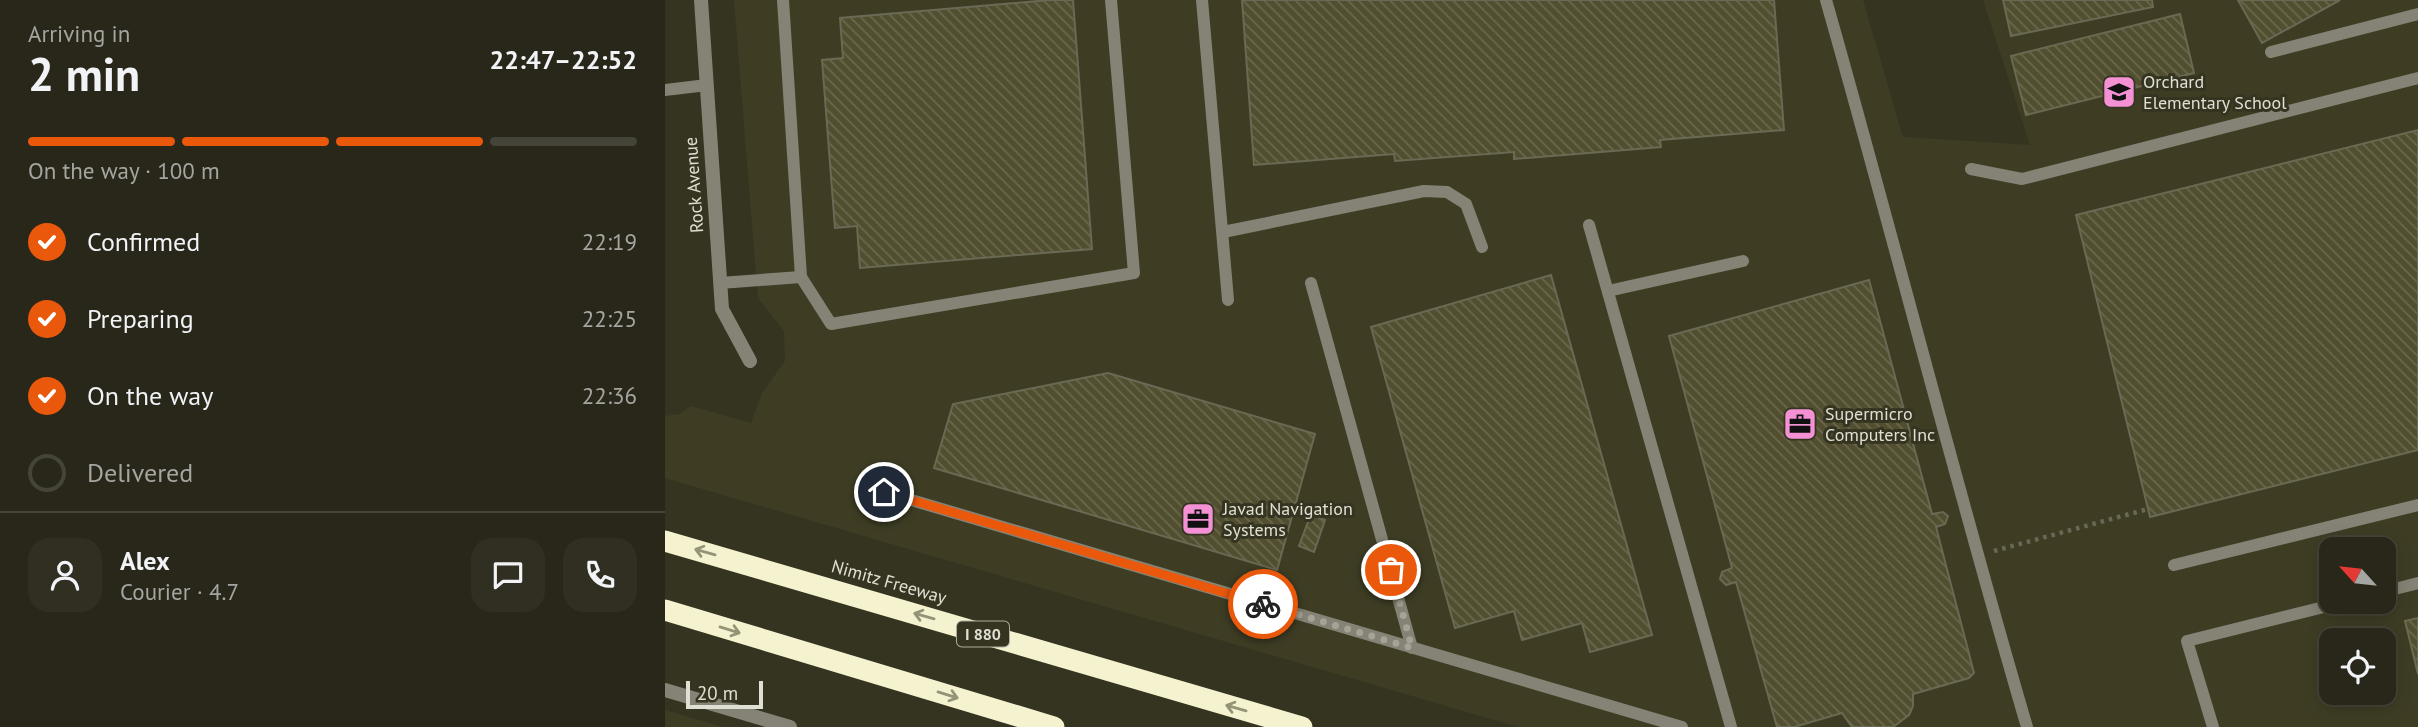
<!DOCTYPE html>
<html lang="en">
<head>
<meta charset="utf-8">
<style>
  body { margin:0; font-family:"PT Sans",sans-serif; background:#302f22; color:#f1f3f6; height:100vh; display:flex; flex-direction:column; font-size:26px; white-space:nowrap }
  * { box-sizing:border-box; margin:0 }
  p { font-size:23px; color:#a5a5a2 }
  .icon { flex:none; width:38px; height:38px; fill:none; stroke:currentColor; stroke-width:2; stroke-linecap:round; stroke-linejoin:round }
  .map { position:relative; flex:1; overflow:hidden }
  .panel { display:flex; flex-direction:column; background:#282719; width:665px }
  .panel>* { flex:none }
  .needle { width:46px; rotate:297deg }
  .controls { position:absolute; left:1654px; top:537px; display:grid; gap:14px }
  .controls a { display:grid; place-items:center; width:77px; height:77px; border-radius:14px; background:#282719; box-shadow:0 4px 18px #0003,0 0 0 2px #444438; font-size:35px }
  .scale { position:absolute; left:21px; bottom:18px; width:77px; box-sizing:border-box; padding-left:7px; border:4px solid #e0dfd3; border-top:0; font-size:19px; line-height:24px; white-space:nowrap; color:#e0dfd3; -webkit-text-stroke:5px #353421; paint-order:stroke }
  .pin { position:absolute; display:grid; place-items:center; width:60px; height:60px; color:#fff; margin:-30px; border:4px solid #fff; border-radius:50%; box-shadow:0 2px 7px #0007 }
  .courier { position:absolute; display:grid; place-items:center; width:70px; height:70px; margin:-35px; border:5px solid #ea580c; border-radius:50%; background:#fff; color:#222; box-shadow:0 2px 9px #0007 }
  .head em { font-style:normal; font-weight:600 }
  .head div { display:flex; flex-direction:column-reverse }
  .head { display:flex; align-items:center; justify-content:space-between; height:119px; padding:0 28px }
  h1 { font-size:46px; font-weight:600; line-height:52px }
  .bar { display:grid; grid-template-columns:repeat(4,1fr); gap:10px 7px; align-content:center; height:84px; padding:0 28px }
  .bar i { height:9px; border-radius:5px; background:#444438 }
  .bar .on { background:#ea580c }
  .bar p { grid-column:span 4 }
  .line { display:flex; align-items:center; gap:18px; padding:0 28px; border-top:2px solid #444438 }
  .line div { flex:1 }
  .round { display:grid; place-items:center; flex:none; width:74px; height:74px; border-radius:21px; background:#302f22 }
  ol { padding:0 28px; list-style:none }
  li { display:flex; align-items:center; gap:21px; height:77px }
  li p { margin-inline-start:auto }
  li .icon { padding:7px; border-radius:50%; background:#ea580c; color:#fff; stroke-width:4 }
  li:last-child { color:#a5a5a2 }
  li i { width:38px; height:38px; border:4px solid #444438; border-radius:50% }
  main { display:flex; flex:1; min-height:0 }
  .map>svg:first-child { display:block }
</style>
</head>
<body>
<main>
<section class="panel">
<div class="head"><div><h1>2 min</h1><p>Arriving in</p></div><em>22:47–22:52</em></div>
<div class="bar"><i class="on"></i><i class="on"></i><i class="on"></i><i></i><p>On the way · 100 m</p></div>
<ol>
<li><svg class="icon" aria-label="check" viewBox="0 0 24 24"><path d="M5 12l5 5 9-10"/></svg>Confirmed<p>22:19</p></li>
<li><svg class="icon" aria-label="check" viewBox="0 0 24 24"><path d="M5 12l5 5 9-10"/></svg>Preparing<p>22:25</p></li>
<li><svg class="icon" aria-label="check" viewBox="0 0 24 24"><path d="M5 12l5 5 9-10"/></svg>On the way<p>22:36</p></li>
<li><i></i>Delivered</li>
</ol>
<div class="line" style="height:126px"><a class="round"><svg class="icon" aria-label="person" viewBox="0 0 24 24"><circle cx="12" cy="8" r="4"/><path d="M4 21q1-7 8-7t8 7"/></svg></a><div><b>Alex</b><p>Courier · 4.7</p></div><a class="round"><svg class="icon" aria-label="chat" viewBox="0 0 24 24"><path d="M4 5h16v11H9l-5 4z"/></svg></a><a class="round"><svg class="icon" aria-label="phone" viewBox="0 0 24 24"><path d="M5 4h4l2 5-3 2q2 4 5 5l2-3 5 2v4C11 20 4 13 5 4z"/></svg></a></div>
</section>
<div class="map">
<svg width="1753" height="727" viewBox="0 0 1753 727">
  <defs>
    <pattern id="building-back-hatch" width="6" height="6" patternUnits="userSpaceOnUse" patternTransform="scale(1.75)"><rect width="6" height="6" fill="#514f30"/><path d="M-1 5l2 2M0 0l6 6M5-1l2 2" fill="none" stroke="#6a684d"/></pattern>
  </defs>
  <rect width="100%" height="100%" fill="#353421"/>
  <g fill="#3e3d24" fill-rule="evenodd">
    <path d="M69,0H1198L1238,137L1365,145L1318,0H1753V727H853L0,478V416L15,414L26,406L86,423L97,393L120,361L119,331L93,298ZM1666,550H1718V602H1666ZM1666,640H1718V693H1666Z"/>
    <path d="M0,710L58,727H0Z"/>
  </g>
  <g fill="url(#building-back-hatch)" stroke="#6a6954" stroke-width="2">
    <path d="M385,0H408L427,249L195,268L192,226L170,228L157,60L178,58L175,18Z"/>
    <path d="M577,0H1109L1119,130L995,140L996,147L849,159V152L730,161L729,154L589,165Z"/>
    <path d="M1338,0H1487L1488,7L1346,36Z"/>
    <path d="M1573,0H1675L1597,43Z"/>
    <path d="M1515,14L1529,73L1361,115L1346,56Z"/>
    <path d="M1753,130V450L1485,517L1411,215Z"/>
    <path d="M886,275L987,635L925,652L917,623L857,640L849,611L790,628L706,327Z"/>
    <path d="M1204,280L1267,514L1278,512L1283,516L1280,524L1271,527L1309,673L1304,678L1248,694V706L1244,715L1228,727H1187L1177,713L1129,727H1112L1071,582L1061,585L1055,579L1057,572L1067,568L1004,336Z"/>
    <path d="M443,373L650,434L612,570L269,468L288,404Z"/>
    <path d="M646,514L660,520L649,552L634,546Z"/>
    <path d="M1753,618V674L1740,621Z"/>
  </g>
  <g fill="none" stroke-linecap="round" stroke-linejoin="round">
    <path stroke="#696857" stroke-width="4.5" stroke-dasharray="3.5 5" stroke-linecap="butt" d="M1329,551L1483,509"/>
    <g stroke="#848375" stroke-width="12">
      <path d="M118,0L136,277L166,324L469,273L446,0"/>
      <path d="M537,0L563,300"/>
      <path d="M1161,0C1230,242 1291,486 1362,727"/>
      <path d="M1606,52L1753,14"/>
      <path d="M0,90L42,85"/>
      <path d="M1306,169L1357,179L1753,78"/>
      <path d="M924,225L1066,727"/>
      <path d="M558,232L759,191L782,192L801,204L817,247"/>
      <path d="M55,283L136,277"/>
      <path d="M646,283L747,648"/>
      <path d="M943,291L1078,261"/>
      <path d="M219,492L1017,727"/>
      <path d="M1509,565L1753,505"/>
      <path d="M1718,592L1753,583"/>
      <path d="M1548,727L1522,641L1679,602"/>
    </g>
    <path stroke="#848375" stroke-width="14" d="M36,0L57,309L85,361"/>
    <path stroke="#848375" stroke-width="14" d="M0,690L125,727"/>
    <g stroke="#f5f3cf" stroke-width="21">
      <path d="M0,541L637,727"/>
      <path d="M0,610L389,727"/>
    </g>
  </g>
  <defs><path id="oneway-shaft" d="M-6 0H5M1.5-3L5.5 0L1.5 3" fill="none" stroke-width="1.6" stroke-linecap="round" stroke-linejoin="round" transform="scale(1.75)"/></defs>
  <g stroke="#959478">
    <use href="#oneway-shaft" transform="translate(40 552) rotate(-164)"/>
    <use href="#oneway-shaft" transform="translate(259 616) rotate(-164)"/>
    <use href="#oneway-shaft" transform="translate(65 630) rotate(17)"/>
    <use href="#oneway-shaft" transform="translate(283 695) rotate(17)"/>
    <use href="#oneway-shaft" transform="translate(571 708) rotate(-164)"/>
  </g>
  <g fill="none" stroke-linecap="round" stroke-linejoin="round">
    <path stroke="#a4a395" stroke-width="7" stroke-dasharray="0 12.6" d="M598,604L747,648L726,570"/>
    <path stroke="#ea580c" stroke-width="9" d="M219,492L598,604"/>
  </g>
  <defs>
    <symbol id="school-square" viewBox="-11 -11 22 22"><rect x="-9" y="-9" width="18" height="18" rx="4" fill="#f491d4" stroke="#353421"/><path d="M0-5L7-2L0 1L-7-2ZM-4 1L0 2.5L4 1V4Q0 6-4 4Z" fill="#111"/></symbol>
    <symbol id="office-square" viewBox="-11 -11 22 22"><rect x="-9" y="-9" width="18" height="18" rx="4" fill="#f491d4" stroke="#353421"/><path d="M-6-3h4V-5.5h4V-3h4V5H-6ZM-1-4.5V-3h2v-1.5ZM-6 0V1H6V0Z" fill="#111"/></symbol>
  </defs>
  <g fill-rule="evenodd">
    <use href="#school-square" x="1435" y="73" width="38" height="38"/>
    <use href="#office-square" x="1116" y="405" width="38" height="38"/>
    <use href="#office-square" x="514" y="500" width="38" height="38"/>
  </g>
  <g text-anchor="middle" stroke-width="6" stroke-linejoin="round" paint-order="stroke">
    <rect fill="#353421" stroke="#adac9e" stroke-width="2" x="292" y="621.5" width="52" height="25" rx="5"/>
    <g font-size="16" font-weight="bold" fill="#e0dfd3">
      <text x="318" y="640">I 880</text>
    </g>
    <g font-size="18" fill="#e0dfd3" stroke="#353421" text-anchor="start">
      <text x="1478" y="88">Orchard<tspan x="1478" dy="21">Elementary School</tspan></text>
      <text x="1160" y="420">Supermicro<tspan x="1160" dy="21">Computers Inc</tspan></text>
      <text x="558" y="515">Javad Navigation<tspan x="558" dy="21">Systems</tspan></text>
    </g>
    <g font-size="18" fill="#e0dfd3" stroke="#353421">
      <text transform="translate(29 185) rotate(-94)" y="6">Rock Avenue</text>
      <text transform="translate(224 582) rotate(16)" y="6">Nimitz Freeway</text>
    </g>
  </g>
</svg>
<div class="controls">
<a><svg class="needle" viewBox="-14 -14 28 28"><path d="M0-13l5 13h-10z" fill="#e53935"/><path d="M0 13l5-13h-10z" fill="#a5a5a2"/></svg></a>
<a><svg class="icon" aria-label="locate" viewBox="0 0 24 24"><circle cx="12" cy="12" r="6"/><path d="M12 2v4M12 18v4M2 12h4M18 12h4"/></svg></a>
</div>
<div class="scale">20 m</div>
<div class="pin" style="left:726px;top:570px;background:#ea580c"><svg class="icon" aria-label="bag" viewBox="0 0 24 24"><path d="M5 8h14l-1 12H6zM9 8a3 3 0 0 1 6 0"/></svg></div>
<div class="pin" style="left:219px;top:492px;background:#1f2937"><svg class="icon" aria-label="home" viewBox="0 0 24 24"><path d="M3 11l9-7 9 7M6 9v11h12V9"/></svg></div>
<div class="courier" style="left:598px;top:604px"><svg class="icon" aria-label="bike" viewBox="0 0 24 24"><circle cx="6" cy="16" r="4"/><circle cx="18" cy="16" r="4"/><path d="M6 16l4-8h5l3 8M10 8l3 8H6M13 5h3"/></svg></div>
</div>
</main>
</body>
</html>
